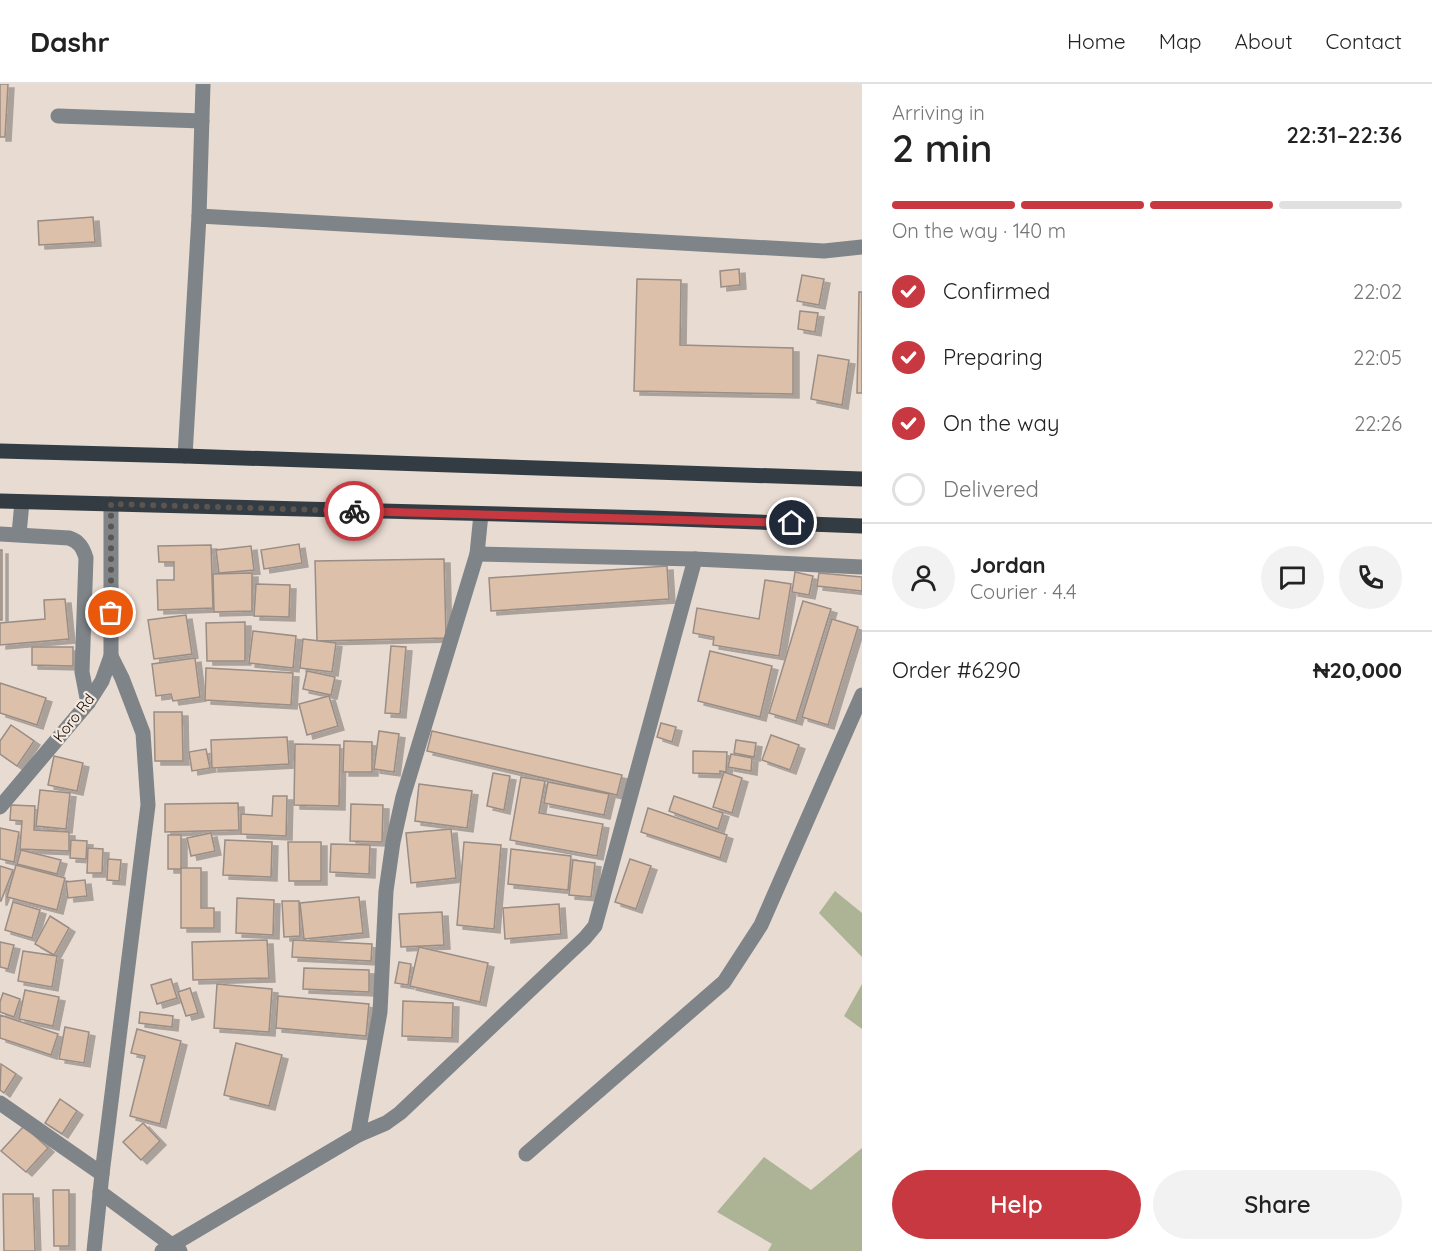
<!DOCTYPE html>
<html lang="en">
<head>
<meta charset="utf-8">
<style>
  body { margin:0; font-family:Quicksand,sans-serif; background:#f2f2f2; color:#222; height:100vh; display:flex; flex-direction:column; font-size:22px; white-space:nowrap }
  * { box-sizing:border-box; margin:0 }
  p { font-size:20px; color:#767676 }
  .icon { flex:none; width:33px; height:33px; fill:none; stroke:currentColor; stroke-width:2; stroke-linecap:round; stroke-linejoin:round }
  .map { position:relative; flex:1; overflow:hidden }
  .side { display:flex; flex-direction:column; background:#fff; width:570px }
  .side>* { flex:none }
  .pin { position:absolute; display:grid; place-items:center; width:51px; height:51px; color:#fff; margin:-26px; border:3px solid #fff; border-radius:50%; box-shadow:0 2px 6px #0007 }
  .courier { position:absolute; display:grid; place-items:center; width:60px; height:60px; margin:-30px; border:4px solid #c73840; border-radius:50%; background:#fff; color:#222; box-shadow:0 2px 8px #0007 }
  .overview em { font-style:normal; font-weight:600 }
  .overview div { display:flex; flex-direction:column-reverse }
  .overview { display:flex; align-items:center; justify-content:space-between; height:102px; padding:0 30px }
  h1 { font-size:39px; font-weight:600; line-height:45px }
  .bar { display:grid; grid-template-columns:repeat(4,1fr); gap:9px 6px; align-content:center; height:72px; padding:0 30px }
  .bar i { height:8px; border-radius:4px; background:#e0e0e0 }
  .bar .on { background:#c73840 }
  .bar p { grid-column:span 4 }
  .line { display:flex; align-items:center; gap:15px; padding:0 30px; border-top:2px solid #e0e0e0 }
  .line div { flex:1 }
  .round { display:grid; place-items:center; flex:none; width:63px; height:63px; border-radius:32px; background:#f2f2f2 }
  ol { padding:0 30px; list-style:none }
  li { display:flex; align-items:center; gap:18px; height:66px }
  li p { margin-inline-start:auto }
  li .icon { padding:6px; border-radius:50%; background:#c73840; color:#fff; stroke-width:4 }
  li:last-child { color:#767676 }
  li i { width:33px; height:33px; border:3px solid #e0e0e0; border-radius:50% }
  .primary-button { display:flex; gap:12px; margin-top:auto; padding:12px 30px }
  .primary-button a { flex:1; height:69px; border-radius:36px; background:#c73840; color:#fff; font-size:24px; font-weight:600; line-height:69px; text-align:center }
  .primary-button a+a { background:#f2f2f2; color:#222 }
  header { display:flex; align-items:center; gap:36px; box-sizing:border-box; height:84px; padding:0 30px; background:#fff; border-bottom:2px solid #e0e0e0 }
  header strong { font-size:28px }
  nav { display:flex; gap:33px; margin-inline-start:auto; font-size:21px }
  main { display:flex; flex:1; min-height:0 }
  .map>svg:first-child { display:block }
</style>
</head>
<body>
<header>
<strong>Dashr</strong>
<nav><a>Home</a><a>Map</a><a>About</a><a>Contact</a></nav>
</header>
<main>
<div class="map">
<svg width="862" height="1167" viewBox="0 0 862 1167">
  <defs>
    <filter id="shadow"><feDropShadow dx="6" dy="4" stdDeviation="0" flood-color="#0004"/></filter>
  </defs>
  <rect width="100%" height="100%" fill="#e8dbd2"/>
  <g fill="#acb495">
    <path d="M835,807L862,829V873L819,829Z"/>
    <path d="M862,900V945L844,932Z"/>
    <path d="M862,1064V1167H768L772,1160L717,1128L764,1073L811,1106Z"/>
  </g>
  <g fill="#ddc0aa" stroke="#998d85" stroke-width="1.5" filter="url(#shadow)">
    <path d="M0,0H8L5,53H0Z"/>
    <path d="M93,133L95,158L39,161L38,137Z"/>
    <path d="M739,185L740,201L721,203L720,187Z"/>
    <path d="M802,191L824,195L819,221L797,217Z"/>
    <path d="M637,195L681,196L680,261L793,264V310L634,307Z"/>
    <path d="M859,208H862V309H857Z"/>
    <path d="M800,227L818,229L815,248L798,245Z"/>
    <path d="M818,271L849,276L842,321L811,315Z"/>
    <path d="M299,460L302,479L264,485L261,466Z"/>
    <path d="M211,461L213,524L158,526L157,496H174V478H159L158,462Z"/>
    <path d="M251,462L254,486L219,489L216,466Z"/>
    <rect x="0" y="466" width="2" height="70"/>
    <path d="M444,475L446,554L317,557L315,477Z"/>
    <path d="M667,482L669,515L491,527L489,494Z"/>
    <path d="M795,488L813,492L809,511L792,508Z"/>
    <path d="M252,489V527L214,528L213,490Z"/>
    <path d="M819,489L862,493V507L817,502Z"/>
    <path d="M765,496L791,500L779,572L713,561L714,553L693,549L697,524L759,535Z"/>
    <path d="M256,500L290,501L289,533L254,532Z"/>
    <path d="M65,515L69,555L0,561V539L45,535L44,516Z"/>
    <path d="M803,517L831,525L796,637L769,629Z"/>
    <path d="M186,531L192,570L154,575L148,536Z"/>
    <path d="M832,535L858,543L828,641L802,633Z"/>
    <path d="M245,538V577H207L206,539Z"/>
    <path d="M253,547L296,552L293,584L249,579Z"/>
    <path d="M303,555L336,559L332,588L300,584Z"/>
    <path d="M391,562L406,563L400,630L385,629Z"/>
    <path d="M32,563H73V582L32,581Z"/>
    <path d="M710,567L772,582L760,633L698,617Z"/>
    <path d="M195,574L200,613L173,617L171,610L156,612L152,580Z"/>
    <path d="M206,584L293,589L291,621L205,616Z"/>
    <path d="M307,587L335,593L331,611L303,605Z"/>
    <path d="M0,599L46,614L37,641L0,629Z"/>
    <path d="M329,612L338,642L307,651L299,620Z"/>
    <path d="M154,628H182L183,677H155Z"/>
    <path d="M661,639L676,643L672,658L657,653Z"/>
    <path d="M11,641L34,657L17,682L0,670V657Z"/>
    <path d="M379,647L399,650L394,688L374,685Z"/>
    <path d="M432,647L622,691L617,711L427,667Z"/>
    <path d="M771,651L799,661L790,686L762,676Z"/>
    <path d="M287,653L289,680L212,684L211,656Z"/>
    <path d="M736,656L756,659L754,673L734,669Z"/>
    <path d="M344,657L372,658V688H343Z"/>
    <path d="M295,660L340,661L339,722L294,721Z"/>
    <path d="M206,665L210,684L192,687L189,668Z"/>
    <path d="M693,667L727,668L726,688L720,687V690L693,689Z"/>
    <path d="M731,670L752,674L751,687L728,683Z"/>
    <path d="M54,672L83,679L77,707L48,701Z"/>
    <path d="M724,688L742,694L732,729L713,723Z"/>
    <path d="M493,689L510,692L504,726L487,722Z"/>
    <path d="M521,693L545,697L539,729L603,740L597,772L510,756Z"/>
    <path d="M548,698L609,710L604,731L544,719Z"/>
    <path d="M419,700L472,707L467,744L415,737Z"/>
    <path d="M40,706L70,709L66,745L36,742Z"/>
    <path d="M273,712H287L286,752L241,750V730L272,732Z"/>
    <path d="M674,712L723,729L718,745L669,727Z"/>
    <path d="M238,719L239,746L165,748V720Z"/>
    <path d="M351,720L383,721L382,758L350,757Z"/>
    <path d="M11,721L35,722L34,746L69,748V767L20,765L22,737L10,736Z"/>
    <path d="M648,724L727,751L720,774L641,748Z"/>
    <path d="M0,744L19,748L14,778L0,775Z"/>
    <path d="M451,745L456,794L411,799L406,749Z"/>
    <path d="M211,749L215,767L191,772L187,754Z"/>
    <rect x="168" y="751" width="13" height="34"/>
    <path d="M71,756L87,757L86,775L70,774Z"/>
    <path d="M225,756L272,758L271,793L223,791Z"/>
    <path d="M288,758H321V797H289Z"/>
    <path d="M464,758L501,761L494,845L457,841Z"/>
    <path d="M331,760L370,761L369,790L330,788Z"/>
    <path d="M88,764L103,765L102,789H87Z"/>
    <path d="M511,765L571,772L568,806L508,800Z"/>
    <path d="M21,766L61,776L57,790L17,780Z"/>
    <path d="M108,775L121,776L119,797L107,796Z"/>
    <path d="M630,775L651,782L636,825L615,818Z"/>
    <path d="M573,776L595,779L591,813L569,811Z"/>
    <path d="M16,781L65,794L57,826L7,813Z"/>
    <path d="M0,782L13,786L1,817H0Z"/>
    <path d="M181,784H201V824H214V844H181Z"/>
    <path d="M85,796L87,812L68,814L66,798Z"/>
    <path d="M359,813L363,849L304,855L300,819Z"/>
    <path d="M237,814L274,816L273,851L236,849Z"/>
    <path d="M282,817H299L300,852L284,853Z"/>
    <path d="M13,818L40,826L32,854L5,846Z"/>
    <path d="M559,820L561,850L505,855L503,824Z"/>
    <path d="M442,828L444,861L401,863L399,830Z"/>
    <path d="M50,832L69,844L54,871L35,860Z"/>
    <path d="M267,856L269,894L193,896L192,858Z"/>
    <path d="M293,856L372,860L371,877L292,873Z"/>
    <path d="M0,858L14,861L8,885L0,883Z"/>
    <path d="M419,863L488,879L480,918L410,902Z"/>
    <path d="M23,867L57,872L52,903L18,897Z"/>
    <path d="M399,878L411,880L408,901L395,899Z"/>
    <path d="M304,884L369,886V908L303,905Z"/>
    <path d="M171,895L177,914L157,920L151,901Z"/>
    <path d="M217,900L272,905L269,948L214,944Z"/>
    <path d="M190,904L198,929L186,932L178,908Z"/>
    <path d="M25,906L59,913L53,942L19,935Z"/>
    <path d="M3,909L20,915L14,933L0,928V918Z"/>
    <path d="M278,912L369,920L366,952L276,944Z"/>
    <path d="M403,917L453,919L452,954L402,952Z"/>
    <path d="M140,928L173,932L172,943L139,939Z"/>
    <path d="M0,931L58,950L51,971L0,954Z"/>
    <path d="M65,943L89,948L84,979L59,975Z"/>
    <path d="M137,945L181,957L160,1040L130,1032L145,972L131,969Z"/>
    <path d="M236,959L282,971L269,1022L224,1011Z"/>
    <path d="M1,980L16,990L4,1009L0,1006Z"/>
    <path d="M60,1015L77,1027L62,1050L45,1039Z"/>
    <path d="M143,1039L160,1057L141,1076L123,1058Z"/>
    <path d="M24,1042L48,1064L26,1088L1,1067Z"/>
    <path d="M53,1106H69V1162H54Z"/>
    <path d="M3,1110H33L35,1167H4Z"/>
  </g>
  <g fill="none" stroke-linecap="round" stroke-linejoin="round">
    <g stroke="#7f8488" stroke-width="15">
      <path d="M58,32L202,37"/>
      <path d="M199,132L824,167L862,163"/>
      <path d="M185,372L199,132L203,0"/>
      <path d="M0,450L69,454C79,457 83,464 86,474L82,588L88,619"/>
      <path d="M19,450L22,418"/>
      <path d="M477,470L695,475L862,483"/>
      <path d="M0,723L88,619L102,597L111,572V420"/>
      <path d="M0,1019L102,1090"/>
      <path d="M358,1051L380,928L386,807L393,758L403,713L477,470L481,430"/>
      <path d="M526,1070L724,898L761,841L862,611"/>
      <path d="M100,1108L180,1167"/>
      <path d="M94,1167L102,1090L148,721L143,649L122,594L111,572"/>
      <path d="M162,1167L358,1051L386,1039L400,1029L585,854L595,842L695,475"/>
    </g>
    <g stroke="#343c43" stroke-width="15">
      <path d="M0,367L185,372L862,395"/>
      <path d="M0,417L651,434L862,442"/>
    </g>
  </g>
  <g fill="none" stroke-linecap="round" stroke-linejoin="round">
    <path stroke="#5b544f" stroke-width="6" stroke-dasharray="0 10.8" d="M111,529V420L354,427"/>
    <path stroke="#c73840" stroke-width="8" d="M354,427L792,439"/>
  </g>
  <g text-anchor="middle" stroke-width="4.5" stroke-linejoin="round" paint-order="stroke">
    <g font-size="15" fill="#0f0b08" stroke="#f5e9df">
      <text transform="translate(74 634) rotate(-52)" y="5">Koro Rd</text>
    </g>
  </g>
</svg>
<div class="pin" style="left:111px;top:529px;background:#ea580c"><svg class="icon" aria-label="bag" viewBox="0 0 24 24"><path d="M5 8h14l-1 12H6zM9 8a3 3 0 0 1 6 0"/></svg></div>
<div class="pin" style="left:792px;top:439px;background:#1f2937"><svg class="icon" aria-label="home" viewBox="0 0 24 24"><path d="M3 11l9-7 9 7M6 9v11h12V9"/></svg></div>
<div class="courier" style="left:354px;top:427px"><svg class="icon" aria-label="bike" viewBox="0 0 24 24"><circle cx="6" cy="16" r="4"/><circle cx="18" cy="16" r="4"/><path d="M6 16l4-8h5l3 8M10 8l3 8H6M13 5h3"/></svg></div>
</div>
<section class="side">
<div class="overview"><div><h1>2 min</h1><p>Arriving in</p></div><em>22:31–22:36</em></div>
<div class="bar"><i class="on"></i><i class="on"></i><i class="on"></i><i></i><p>On the way · 140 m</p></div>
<ol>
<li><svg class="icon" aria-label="check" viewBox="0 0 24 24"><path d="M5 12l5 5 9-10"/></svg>Confirmed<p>22:02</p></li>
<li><svg class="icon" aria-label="check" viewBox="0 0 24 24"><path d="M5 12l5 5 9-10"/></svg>Preparing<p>22:05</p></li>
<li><svg class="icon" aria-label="check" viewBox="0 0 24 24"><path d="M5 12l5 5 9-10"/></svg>On the way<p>22:26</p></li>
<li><i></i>Delivered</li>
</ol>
<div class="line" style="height:108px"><a class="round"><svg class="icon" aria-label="person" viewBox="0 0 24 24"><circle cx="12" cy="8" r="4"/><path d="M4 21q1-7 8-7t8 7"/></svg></a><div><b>Jordan</b><p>Courier · 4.4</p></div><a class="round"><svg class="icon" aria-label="chat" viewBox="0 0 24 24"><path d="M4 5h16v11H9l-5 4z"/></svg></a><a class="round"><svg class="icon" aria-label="phone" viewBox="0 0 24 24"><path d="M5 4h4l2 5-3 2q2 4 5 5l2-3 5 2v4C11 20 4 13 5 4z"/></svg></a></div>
<div class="line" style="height:78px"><div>Order #6290</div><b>₦20,000</b></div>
<div class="primary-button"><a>Help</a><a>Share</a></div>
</section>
</main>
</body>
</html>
